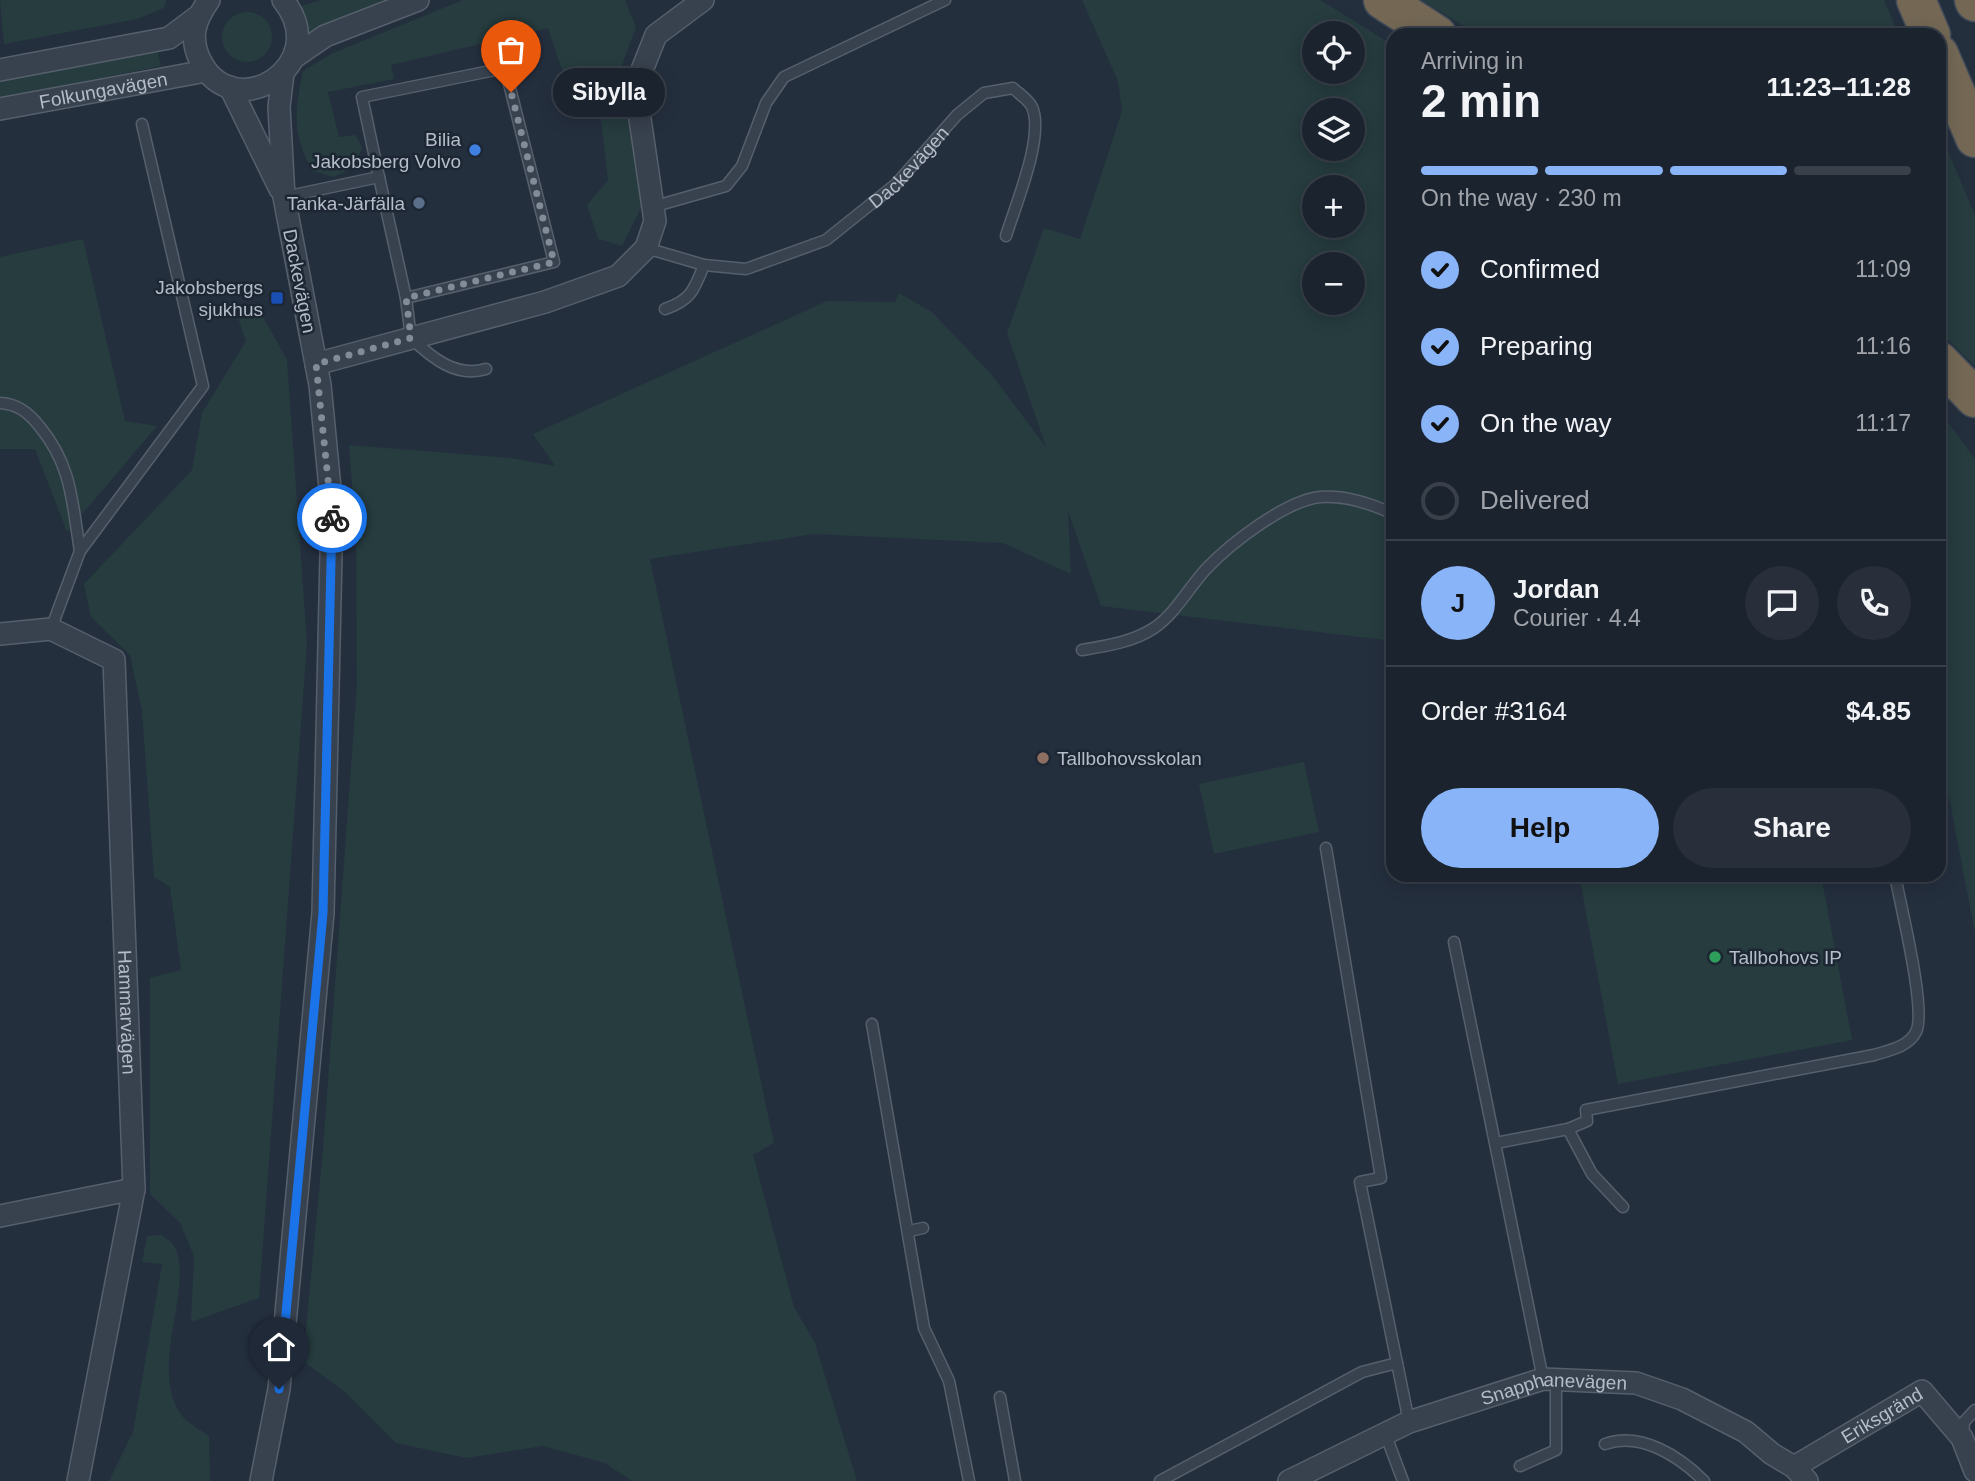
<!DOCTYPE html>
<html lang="en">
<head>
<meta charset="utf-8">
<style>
  body { margin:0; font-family:Arial,sans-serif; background:#282f3a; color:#f1f3f6; height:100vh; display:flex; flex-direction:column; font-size:26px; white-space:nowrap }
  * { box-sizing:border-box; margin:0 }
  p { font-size:23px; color:#a0a4aa }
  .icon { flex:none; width:38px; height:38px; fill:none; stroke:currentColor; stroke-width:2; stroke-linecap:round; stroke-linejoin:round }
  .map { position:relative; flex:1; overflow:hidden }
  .panel { position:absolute; left:1386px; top:28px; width:560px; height:854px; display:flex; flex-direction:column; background:#1b232e; border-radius:21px; box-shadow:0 4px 18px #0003,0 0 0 2px #39404a }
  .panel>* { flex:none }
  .controls { position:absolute; left:1302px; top:21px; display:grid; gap:14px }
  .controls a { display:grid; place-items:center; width:63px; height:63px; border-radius:50%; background:#1b232e; box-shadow:0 4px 18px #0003,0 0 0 2px #39404a; font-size:35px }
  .pin { position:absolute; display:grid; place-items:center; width:60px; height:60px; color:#fff; margin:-72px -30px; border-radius:50% 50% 50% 0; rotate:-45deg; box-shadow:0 0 7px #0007 }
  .pin .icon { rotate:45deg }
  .courier { position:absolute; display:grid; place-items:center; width:70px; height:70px; margin:-35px; border:5px solid #1a73e8; border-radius:50%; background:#fff; color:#222; box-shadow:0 2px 9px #0007 }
  .bubble { position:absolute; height:49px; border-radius:24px; background:#1b232e; box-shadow:0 4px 18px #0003,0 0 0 2px #39404a; font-size:23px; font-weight:700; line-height:49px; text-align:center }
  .overview em { font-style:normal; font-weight:700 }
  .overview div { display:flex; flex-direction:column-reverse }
  .overview { display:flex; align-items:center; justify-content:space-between; height:119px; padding:0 35px }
  h1 { font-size:46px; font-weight:700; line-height:52px }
  .bar { display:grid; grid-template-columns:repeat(4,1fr); gap:10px 7px; align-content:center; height:84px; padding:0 35px }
  .bar i { height:9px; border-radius:5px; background:#39404a }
  .bar .on { background:#8ab4f8 }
  .bar p { grid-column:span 4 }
  .line { display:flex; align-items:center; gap:18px; padding:0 35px; border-top:2px solid #39404a }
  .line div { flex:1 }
  .round { display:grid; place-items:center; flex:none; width:74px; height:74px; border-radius:37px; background:#282f3a }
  ol { padding:0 35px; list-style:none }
  li { display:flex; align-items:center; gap:21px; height:77px }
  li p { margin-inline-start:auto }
  li .icon { padding:7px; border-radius:50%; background:#8ab4f8; color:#111; stroke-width:4 }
  li:last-child { color:#a0a4aa }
  li i { width:38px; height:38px; border:4px solid #39404a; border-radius:50% }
  .action { display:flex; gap:14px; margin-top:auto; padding:14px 35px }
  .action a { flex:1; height:80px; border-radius:42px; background:#8ab4f8; color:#111; font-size:28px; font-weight:700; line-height:80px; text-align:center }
  .action a+a { background:#282f3a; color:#f1f3f6 }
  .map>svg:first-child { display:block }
</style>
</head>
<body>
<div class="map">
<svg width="1975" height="1481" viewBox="0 0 1975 1481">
  <rect width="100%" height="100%" fill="#242f3e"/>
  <g fill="#263c3f" fill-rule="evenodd">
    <path d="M0,0H166L164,8L137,19L4,44Z"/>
    <path d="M320,0H398L307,35L299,7Z"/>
    <path d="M463,0H625L636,27L621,68L642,206L622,246L598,239L587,205L608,180L600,111L573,103L548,28L391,65L394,79L328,92L339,137L356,135L362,148L353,168L334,177L313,171C291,135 295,110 303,71L333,53Z"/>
    <path d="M1082,0H1320L1393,45V641L1101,606L1068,511L1071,574L1003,543L814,534L650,559L774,1143L753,1155L794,1307L815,1343L857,1481H632L605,1463L543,1446L466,1458L396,1443L345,1392L303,1361L323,1149L357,685L356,539L349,445L511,458L555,466L533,434L827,301L895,302L899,293L932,312L991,374L1046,447L1007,333L1044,228L1080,239L1122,111L1118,81ZM1314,33H1353V72H1314ZM1314,110H1353V149H1314ZM1314,187H1353V226H1314ZM1314,264H1353V303H1314Z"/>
    <path d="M1421,0H1884L1899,35H1479Z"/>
    <circle cx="247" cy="37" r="25"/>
    <path d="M157,50L161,66L0,98V80Z"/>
    <path d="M1939,130L1975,215V366L1939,331Z"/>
    <path d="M83,239L125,421L157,426L67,532L35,449H0V257Z"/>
    <path d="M257,306L287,360L307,643L259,1298L191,1322L194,1256L180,1223L150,1194V978L181,970L170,887L154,877L142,711L130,655L91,617L84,584L192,470L202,413L246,341L236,312Z"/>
    <path d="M1939,410L1975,459V933L1939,745Z"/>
    <path d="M1304,762L1319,832L1214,854L1199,784Z"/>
    <path d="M1579,875H1821L1852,1040L1618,1084Z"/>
    <path d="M162,1235C165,1238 172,1242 174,1246C196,1283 146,1372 183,1417C189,1424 201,1430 209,1436L210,1481H109L133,1432L162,1264L142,1262L147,1236Z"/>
  </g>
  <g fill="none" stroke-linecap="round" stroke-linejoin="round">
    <defs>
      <g id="lane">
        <path d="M379,177L362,97L505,68L554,262L406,298"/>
        <path d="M284,197L379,177L406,298L411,338C432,358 456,378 486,369"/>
        <path d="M652,207L726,186L742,166L766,103L784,77L945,0"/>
        <path id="s1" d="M646,248L704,265L746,269L826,240L896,184L957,115L984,93L1013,88C1018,93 1029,100 1032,107C1045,136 1015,206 1006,236"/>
        <path d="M665,309C691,300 694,290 704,265"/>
        <path d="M0,403C18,404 29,413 40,427C72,466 72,502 80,551"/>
        <path d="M51,629L80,551L203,386L142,124"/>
        <path d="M1082,650C1106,646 1133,642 1154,628C1176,613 1189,587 1207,568C1231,543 1285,501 1320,497C1344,495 1372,504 1393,514"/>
        <path d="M1454,942L1543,1379"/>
        <path d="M872,1024L924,1328L949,1381L969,1481"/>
        <path d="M1568,1129L1592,1174L1623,1207"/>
        <path d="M1496,1143L1568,1129L1587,1121L1586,1110L1874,1055C1890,1050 1908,1047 1916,1032C1927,1010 1900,904 1895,875"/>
        <path d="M909,1231L923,1228"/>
        <path d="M1397,1363L1409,1422"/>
        <path d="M1000,1397L1015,1481"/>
        <path d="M1385,1433L1403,1481"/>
        <path d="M1963,1438L1964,1422L1975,1410"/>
        <path d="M1605,1444C1640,1431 1679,1456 1704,1481"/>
        <path d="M1520,1466L1556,1450V1380"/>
        <path d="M1160,1481L1362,1372L1397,1363L1360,1182L1381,1178L1326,848"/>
      </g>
      <g id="street">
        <path d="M209,0C195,20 189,37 200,60C233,128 335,65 283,0"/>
        <path d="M293,58L325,36L418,0"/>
        <path d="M0,70L169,38L197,17"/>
        <path d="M230,87L280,189"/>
        <path id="s2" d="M0,109L206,71"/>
        <path d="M316,364L545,302L618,276L646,248L655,221L639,112L640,75L656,35L703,0"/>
        <path id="s3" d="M0,634L51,629L114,660L134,1189L78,1481"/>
        <path d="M0,1216L134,1189"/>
        <path id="s4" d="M1794,1467L1922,1391L1962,1438L1975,1471"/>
        <path d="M261,1481L279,1389L323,913L332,509L320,385L284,197L279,107L283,73"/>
        <path id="s5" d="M1289,1481L1409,1422L1543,1379L1636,1383L1682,1399L1746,1432L1772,1454L1794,1467L1807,1481"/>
      </g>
      <g id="highway">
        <path d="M1383,0L1437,35"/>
        <path d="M1916,0L1931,35"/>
        <path d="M1974,0L1975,2"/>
        <path d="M1939,54L1975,138"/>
        <path d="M1939,361L1975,398"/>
      </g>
    </defs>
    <use href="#lane" stroke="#565f6c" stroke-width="13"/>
    <use href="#street" stroke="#565f6c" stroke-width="24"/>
    <use href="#highway" stroke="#434c59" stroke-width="41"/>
    <use href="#lane" stroke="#38414e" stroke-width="10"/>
    <use href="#street" stroke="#38414e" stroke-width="21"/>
    <use href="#highway" stroke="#746855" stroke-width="38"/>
  </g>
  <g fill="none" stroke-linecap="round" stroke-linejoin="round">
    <path stroke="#828b98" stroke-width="7" stroke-dasharray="0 12.6" d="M332,518L316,364L411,338L406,298L554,262L511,92"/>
    <path stroke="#1a73e8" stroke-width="9" d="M279,1389L323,913L332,518"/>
  </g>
  <circle fill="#3f7fe0" stroke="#1d2633" stroke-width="2.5" cx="475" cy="150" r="7"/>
  <circle fill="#5c6f8a" stroke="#1d2633" stroke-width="2.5" cx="419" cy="203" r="7"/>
  <rect fill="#1a4fb4" stroke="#1d2633" stroke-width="2.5" x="270" y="291" width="14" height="14" rx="3.5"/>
  <circle fill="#8d6e63" stroke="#1d2633" stroke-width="2.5" cx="1043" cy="758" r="7"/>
  <circle fill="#2e9e5b" stroke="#1d2633" stroke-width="2.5" cx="1715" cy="957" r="7"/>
  <g text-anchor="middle" stroke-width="5" stroke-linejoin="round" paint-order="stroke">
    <g font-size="19" fill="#b4bcc9" stroke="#1d2633">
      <text dy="7" stroke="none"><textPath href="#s2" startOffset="105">Folkungavägen</textPath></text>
      <text dy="7" stroke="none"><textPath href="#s1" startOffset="298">Dackevägen</textPath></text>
      <text transform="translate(300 281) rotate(79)" y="7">Dackevägen</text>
      <text dy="7" stroke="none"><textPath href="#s3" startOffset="474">Hammarvägen</textPath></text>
      <text dy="7" stroke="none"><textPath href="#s5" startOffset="284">Snapphanevägen</textPath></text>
      <text dy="7" stroke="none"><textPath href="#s4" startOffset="102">Eriksgränd</textPath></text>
    </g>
    <g font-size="19" fill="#b4bcc9" stroke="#1d2633" text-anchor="end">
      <text x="461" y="146">Bilia<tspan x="461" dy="22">Jakobsberg Volvo</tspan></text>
      <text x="405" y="210">Tanka-Järfälla</text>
      <text x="263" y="294">Jakobsbergs<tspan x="263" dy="22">sjukhus</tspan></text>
      <text x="1057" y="765" text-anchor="start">Tallbohovsskolan</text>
      <text x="1729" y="964" text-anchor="start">Tallbohovs IP</text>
    </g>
  </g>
</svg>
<div class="controls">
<a><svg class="icon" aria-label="locate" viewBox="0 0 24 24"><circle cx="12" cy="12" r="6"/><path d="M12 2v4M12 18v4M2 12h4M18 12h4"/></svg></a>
<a><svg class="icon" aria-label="layers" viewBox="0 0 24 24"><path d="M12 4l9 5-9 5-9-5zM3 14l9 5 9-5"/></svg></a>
<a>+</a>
<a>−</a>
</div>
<div class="pin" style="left:511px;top:92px;background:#ea580c"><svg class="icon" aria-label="bag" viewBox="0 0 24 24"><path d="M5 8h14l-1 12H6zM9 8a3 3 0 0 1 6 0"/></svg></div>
<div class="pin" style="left:279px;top:1389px;background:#1f2937"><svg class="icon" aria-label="home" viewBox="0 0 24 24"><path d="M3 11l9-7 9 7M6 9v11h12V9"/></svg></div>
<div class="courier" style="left:332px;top:518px"><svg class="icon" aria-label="bike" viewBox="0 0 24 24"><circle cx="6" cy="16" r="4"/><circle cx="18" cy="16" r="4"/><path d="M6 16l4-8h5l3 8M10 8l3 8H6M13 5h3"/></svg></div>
<div class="bubble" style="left:553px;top:68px;width:112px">Sibylla</div>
<section class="panel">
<div class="overview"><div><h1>2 min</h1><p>Arriving in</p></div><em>11:23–11:28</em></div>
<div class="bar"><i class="on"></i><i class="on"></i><i class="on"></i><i></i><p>On the way · 230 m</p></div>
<ol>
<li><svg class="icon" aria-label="check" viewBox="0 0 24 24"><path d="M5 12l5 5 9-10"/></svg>Confirmed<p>11:09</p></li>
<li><svg class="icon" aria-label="check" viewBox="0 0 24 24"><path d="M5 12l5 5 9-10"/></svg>Preparing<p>11:16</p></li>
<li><svg class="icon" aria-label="check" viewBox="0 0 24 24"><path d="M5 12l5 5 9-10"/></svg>On the way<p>11:17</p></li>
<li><i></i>Delivered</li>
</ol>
<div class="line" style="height:126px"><b class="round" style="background:#8ab4f8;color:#111">J</b><div><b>Jordan</b><p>Courier · 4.4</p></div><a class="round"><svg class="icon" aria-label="chat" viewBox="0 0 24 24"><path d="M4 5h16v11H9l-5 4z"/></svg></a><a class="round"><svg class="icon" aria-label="phone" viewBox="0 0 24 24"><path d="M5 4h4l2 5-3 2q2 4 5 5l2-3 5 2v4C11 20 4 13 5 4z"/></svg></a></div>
<div class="line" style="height:91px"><div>Order #3164</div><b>$4.85</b></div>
<div class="action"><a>Help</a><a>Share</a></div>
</section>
</div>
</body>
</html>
